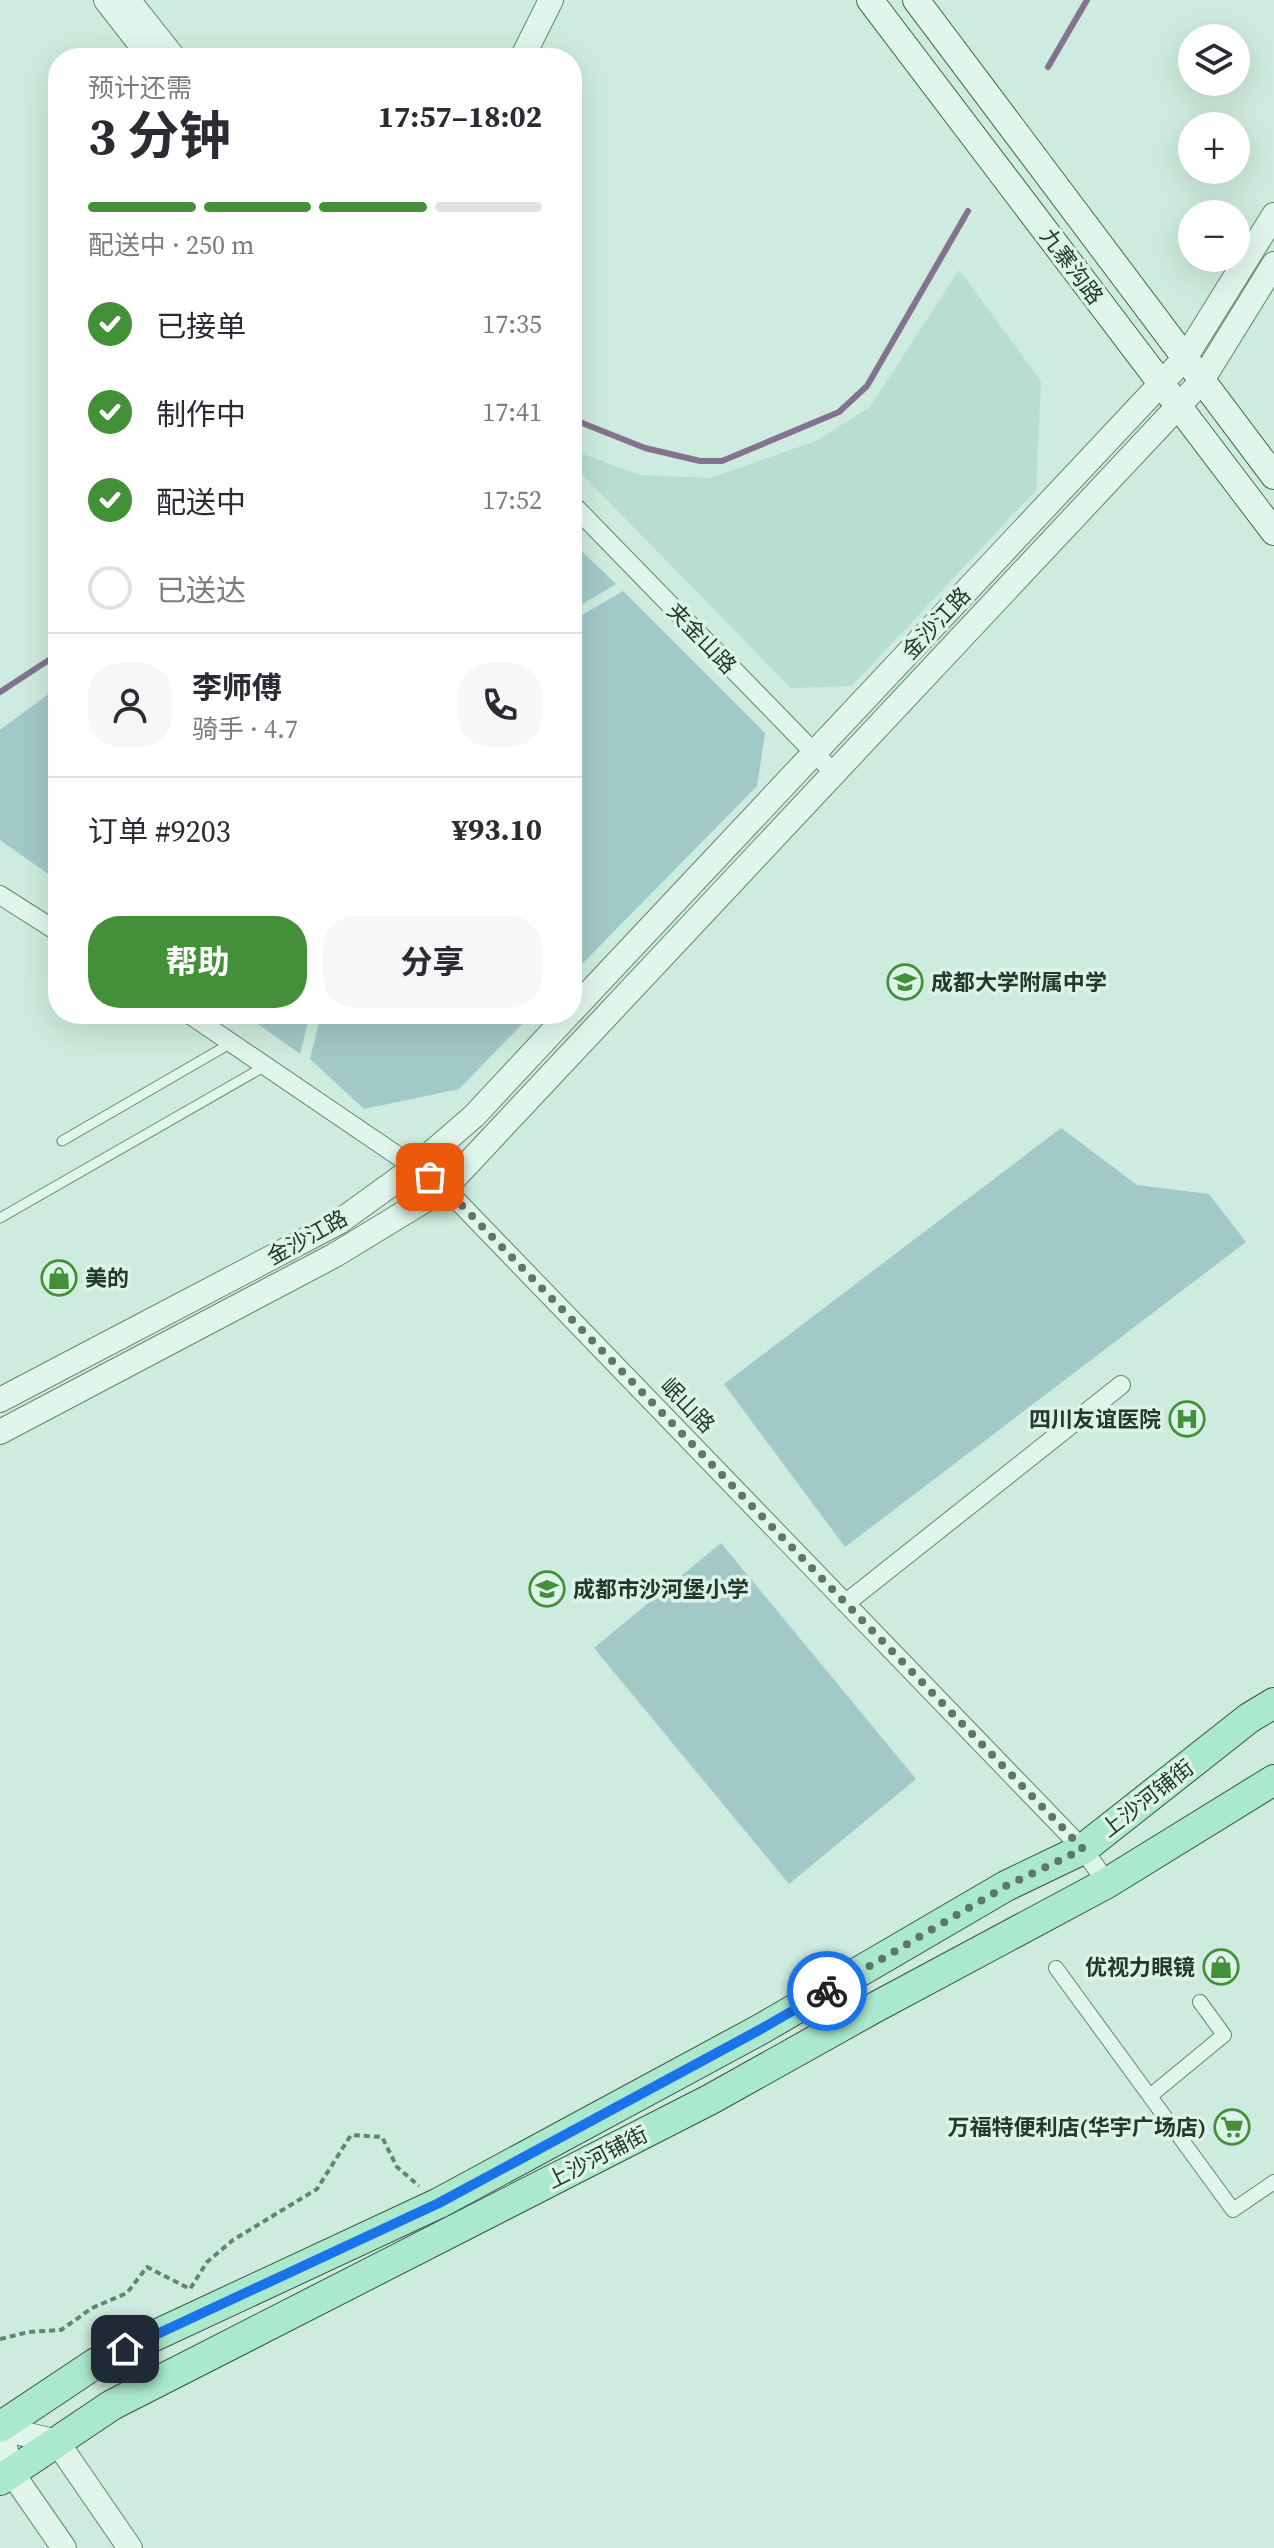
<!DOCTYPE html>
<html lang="zh">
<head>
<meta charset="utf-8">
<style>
  body { margin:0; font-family:"Source Serif 4","Noto Sans SC",serif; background:#f7f7f7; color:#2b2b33; height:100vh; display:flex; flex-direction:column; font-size:30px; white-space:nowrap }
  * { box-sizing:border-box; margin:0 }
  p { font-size:26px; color:#7c7c81 }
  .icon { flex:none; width:44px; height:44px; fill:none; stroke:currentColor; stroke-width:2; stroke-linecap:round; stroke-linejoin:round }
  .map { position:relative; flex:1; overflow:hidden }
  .details { position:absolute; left:48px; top:48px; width:534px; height:976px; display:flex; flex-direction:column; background:#fff; border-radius:32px; box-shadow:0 8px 32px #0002 }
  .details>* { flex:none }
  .buttons { position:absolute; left:1178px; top:24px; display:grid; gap:16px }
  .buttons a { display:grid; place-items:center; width:72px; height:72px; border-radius:50%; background:#fff; box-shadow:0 8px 32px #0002; font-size:40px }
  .pin { position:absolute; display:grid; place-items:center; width:68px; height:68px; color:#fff; margin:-34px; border-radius:16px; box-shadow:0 4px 12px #0006 }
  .courier { position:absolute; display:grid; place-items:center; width:80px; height:80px; margin:-40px; border:6px solid #1a73e8; border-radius:50%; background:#fff; color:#222; box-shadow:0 2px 10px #0007 }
  .head em { font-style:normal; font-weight:700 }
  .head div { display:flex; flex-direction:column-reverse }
  .head { display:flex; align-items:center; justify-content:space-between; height:136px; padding:0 40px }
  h1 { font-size:52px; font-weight:700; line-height:60px }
  .bar { display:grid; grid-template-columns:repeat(4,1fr); gap:12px 8px; align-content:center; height:96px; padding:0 40px }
  .bar i { height:10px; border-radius:6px; background:#e1e1e2 }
  .bar .active { background:#449038 }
  .bar p { grid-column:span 4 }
  .line { display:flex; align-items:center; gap:20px; padding:0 40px; border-top:2px solid #e1e1e2 }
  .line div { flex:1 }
  .round { display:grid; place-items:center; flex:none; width:84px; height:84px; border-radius:32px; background:#f7f7f7 }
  ol { padding:0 40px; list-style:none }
  li { display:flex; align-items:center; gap:24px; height:88px }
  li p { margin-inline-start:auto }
  li .icon { padding:8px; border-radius:50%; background:#449038; color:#fff; stroke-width:4 }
  li:last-child { color:#7c7c81 }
  li i { width:44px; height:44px; border:4px solid #e1e1e2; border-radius:50% }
  .action { display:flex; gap:16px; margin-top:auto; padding:16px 40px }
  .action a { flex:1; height:92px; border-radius:32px; background:#449038; color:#fff; font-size:32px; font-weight:700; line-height:92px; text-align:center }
  .action a+a { background:#f7f7f7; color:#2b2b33 }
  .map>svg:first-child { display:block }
</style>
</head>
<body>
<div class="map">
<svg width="1274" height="2548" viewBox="0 0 1274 2548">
  <rect width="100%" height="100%" fill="#cdebde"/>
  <path fill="#b8ddd2" d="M959,270L1041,381L1036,490L852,686L791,688L572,464V450L640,475L710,478L816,441L870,407Z"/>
  <g fill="#a1c9c8">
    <path d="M572,542L616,584L572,610Z"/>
    <path d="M623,591L765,733L757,786L572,974V621Z"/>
    <path d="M58,687V881L0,840V730Z"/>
    <path d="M244,1014H310L300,1054Z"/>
    <path d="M321,1014H532L459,1089L364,1109L310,1059Z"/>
    <path d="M1061,1128L1137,1185L1209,1194L1246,1242L845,1547L724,1384Z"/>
    <path d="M721,1543L916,1779L789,1884L594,1648Z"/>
  </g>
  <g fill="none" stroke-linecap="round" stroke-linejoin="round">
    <g stroke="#84738f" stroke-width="6">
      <path d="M1048,67L1087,0"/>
      <path d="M572,419L645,448L700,461H722L839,412L867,386L968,211"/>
      <path d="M0,692L58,654"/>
    </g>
    <defs>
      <g id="service">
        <path d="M62,1141L233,1042"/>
        <path d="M0,1218L267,1065"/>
      </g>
      <g id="pedestrian">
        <path d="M1056,1968L1233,2210L1274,2182"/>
        <path d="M1150,2096L1224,2035L1200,2002"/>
      </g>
      <g id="minor">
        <path d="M572,504L833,772"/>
        <path d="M0,895L58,932"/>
        <path d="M189,1014L445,1188L1083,1849L1107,1883"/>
        <path d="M846,1603L1121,1385"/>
      </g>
      <g id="tertiary">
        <path d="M106,0L151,58"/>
        <path d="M128,0L174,58"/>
        <path d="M522,58L551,0"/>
        <path d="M572,1011L1185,358L1274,215"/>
        <path d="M0,1400L339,1222L415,1167L474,1116L569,1014"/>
        <path d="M0,1432L335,1255L445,1188L1201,382L1274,264"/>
        <path d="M0,2428L57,2442L130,2548"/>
        <path d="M0,2429L12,2473L64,2548"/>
      </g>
      <g id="secondary">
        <path d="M870,0L1274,532"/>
        <path d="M916,0L1274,476"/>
      </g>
      <g id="primary">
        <path d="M0,2427L96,2363L439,2203L761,2029L1006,1886L1083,1849L1249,1718L1274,1703"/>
        <path d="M0,2480L112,2405L711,2099L872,2009L1107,1883L1274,1780"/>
      </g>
    </defs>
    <use href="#service" stroke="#628771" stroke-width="11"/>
    <use href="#pedestrian" stroke="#628771" stroke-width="16"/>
    <use href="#minor" stroke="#628771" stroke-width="20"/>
    <use href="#tertiary" stroke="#628771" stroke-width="26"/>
    <use href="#secondary" stroke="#456952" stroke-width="28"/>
    <use href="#primary" stroke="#355640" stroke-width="32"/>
    <path stroke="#628771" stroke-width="4" stroke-dasharray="6 4" stroke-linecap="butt" d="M0,2339L29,2332L61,2330L92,2308L127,2293L147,2267L190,2289L207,2262L233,2240L317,2189L351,2135L382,2137L397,2167L419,2186"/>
    <use href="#service" stroke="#e0f6ed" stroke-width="9"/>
    <use href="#pedestrian" stroke="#e0f6ed" stroke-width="14"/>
    <use href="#minor" stroke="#e0f6ed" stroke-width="18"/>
    <use href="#tertiary" stroke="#e0f6ed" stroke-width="24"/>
    <use href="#secondary" stroke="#e0f6ed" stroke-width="26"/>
    <use href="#primary" stroke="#aae9cd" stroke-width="30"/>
  </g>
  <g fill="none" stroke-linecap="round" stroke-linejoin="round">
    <path stroke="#5e776a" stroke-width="8" stroke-dasharray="0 14.4" d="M430,1177L445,1188L1083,1849L1006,1886L827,1991"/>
    <path stroke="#1a73e8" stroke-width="10" d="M125,2349L439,2203L761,2029L827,1991"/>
  </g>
  <defs>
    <symbol id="school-ring" viewBox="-11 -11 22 22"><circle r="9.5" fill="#dcf3e9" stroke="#449038" stroke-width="1.5"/><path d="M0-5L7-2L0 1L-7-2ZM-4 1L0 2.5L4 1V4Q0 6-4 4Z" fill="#449038"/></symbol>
    <symbol id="shop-ring" viewBox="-11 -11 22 22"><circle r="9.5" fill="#dcf3e9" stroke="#449038" stroke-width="1.5"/><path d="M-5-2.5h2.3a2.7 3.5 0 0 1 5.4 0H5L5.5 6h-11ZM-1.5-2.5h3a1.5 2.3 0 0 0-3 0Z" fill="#449038"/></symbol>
    <symbol id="hospital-ring" viewBox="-11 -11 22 22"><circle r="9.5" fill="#dcf3e9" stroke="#449038" stroke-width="1.5"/><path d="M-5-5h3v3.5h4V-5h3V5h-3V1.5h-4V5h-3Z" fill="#449038"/></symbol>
    <symbol id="supermarket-ring" viewBox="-11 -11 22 22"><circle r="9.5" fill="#dcf3e9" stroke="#449038" stroke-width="1.5"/><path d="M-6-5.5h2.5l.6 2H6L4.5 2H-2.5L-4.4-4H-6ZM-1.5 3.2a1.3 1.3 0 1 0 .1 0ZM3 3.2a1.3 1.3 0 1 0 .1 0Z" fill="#449038"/></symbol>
  </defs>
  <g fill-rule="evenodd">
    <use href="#school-ring" x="885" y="962" width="40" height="40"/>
    <use href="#shop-ring" x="39" y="1258" width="40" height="40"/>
    <use href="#hospital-ring" x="1167" y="1399" width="40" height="40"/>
    <use href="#school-ring" x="527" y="1569" width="40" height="40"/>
    <use href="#shop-ring" x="1201" y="1947" width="40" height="40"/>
    <use href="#supermarket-ring" x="1212" y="2107" width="40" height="40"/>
  </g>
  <g text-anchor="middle" stroke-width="7" stroke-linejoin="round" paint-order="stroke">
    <g font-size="22" fill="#23392b" stroke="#dcf3e9">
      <text transform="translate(1072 266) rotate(53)" y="8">九寨沟路</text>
      <text transform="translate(936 623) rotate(-47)" y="8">金沙江路</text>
      <text transform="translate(702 638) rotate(46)" y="8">夹金山路</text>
      <text transform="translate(307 1237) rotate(-29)" y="8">金沙江路</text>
      <text transform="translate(688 1405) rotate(46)" y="8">岷山路</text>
      <text transform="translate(1147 1798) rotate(-38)" y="8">上沙河铺街</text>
      <text transform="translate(597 2157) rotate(-27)" y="8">上沙河铺街</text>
    </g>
    <g font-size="22" font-weight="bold" fill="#23392b" stroke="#dcf3e9" text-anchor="start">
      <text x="931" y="990">成都大学附属中学</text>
      <text x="85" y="1286">美的</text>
      <text x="1161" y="1427" text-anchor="end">四川友谊医院</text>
      <text x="573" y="1597">成都市沙河堡小学</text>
      <text x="1195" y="1975" text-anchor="end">优视力眼镜</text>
      <text x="1206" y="2135" text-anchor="end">万福特便利店(华宇广场店)</text>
    </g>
  </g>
</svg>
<div class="buttons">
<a><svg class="icon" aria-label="layers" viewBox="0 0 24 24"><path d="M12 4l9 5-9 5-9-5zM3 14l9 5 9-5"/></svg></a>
<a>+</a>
<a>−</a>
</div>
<div class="pin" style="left:430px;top:1177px;background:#ea580c"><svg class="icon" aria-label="bag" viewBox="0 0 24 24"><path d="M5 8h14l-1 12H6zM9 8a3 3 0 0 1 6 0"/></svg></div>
<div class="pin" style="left:125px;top:2349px;background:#1f2937"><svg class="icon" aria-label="home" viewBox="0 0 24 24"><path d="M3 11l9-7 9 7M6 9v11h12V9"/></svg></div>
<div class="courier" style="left:827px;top:1991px"><svg class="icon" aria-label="bike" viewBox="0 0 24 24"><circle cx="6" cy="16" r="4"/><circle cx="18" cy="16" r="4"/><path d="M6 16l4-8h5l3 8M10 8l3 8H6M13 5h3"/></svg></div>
<section class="details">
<div class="head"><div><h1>3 分钟</h1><p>预计还需</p></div><em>17:57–18:02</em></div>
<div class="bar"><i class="active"></i><i class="active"></i><i class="active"></i><i></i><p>配送中 · 250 m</p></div>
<ol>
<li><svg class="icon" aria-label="check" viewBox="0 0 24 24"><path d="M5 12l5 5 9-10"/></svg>已接单<p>17:35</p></li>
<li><svg class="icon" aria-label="check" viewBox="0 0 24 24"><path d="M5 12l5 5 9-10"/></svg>制作中<p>17:41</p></li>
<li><svg class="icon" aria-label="check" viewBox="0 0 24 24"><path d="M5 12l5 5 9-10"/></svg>配送中<p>17:52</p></li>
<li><i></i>已送达</li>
</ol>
<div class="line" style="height:144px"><a class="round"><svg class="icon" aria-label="person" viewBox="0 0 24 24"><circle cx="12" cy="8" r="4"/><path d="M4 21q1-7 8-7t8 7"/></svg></a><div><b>李师傅</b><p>骑手 · 4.7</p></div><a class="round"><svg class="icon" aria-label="phone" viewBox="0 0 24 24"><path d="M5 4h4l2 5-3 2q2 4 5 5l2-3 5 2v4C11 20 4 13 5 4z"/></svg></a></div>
<div class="line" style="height:104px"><div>订单 #9203</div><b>¥93.10</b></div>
<div class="action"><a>帮助</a><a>分享</a></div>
</section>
</div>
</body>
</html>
